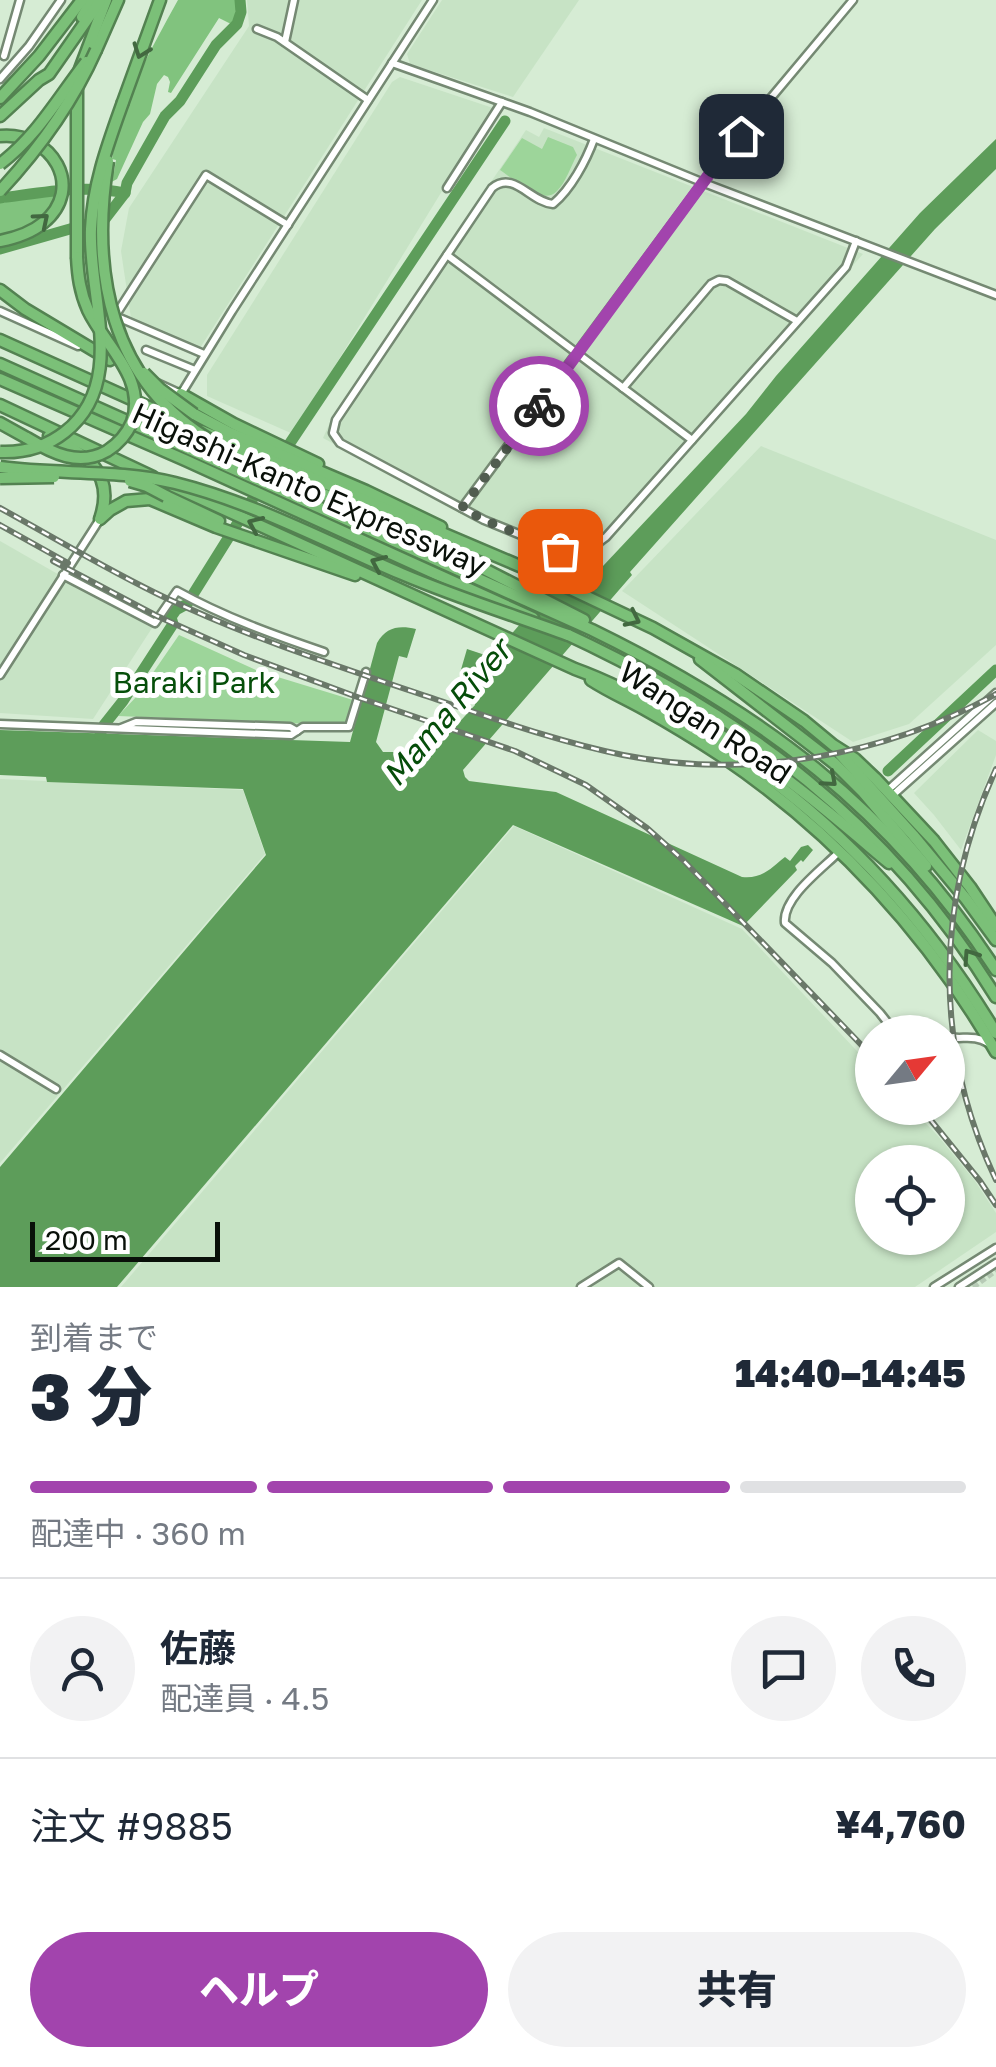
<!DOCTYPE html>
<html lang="ja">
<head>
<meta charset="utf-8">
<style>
  body { margin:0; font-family:"Golos Text","Noto Sans JP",sans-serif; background:#f2f2f3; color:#1f2937; height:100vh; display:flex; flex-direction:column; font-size:38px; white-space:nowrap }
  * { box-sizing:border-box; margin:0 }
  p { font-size:32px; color:#747a83 }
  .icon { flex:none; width:55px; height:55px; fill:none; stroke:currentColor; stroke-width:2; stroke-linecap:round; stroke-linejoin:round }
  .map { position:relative; height:1287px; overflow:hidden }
  .side { display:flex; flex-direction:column; background:#fff; flex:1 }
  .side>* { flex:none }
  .needle { width:65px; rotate:61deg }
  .controls { position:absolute; left:855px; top:1015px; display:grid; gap:20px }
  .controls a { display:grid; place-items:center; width:110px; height:110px; border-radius:50%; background:#fff; box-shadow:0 2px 8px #0004; font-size:50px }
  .scale { position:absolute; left:30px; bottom:25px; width:190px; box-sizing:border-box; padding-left:10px; border:5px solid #091009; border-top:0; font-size:28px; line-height:35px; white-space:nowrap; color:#091009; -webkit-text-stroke:8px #fff; paint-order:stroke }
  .pin { position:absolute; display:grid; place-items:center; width:85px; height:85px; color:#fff; margin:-42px; border-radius:20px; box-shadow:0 5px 15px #0006 }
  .courier { position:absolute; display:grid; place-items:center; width:100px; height:100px; margin:-50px; border:8px solid #a244ad; border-radius:50%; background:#fff; color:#222; box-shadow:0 2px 12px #0007 }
  .summary em { font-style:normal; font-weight:800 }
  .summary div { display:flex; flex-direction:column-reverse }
  .summary { display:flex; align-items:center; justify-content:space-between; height:170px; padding:0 30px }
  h1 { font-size:65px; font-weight:800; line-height:75px }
  .bar { display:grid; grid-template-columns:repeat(4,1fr); gap:15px 10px; align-content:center; height:120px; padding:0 30px }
  .bar i { height:12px; border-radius:8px; background:#e0e1e3 }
  .bar .active { background:#a244ad }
  .bar p { grid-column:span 4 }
  .line { display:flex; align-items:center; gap:25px; padding:0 30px; border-top:2px solid #e0e1e3 }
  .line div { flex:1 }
  .round { display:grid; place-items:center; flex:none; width:105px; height:105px; border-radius:52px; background:#f2f2f3 }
  .cta { display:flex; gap:20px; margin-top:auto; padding:20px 30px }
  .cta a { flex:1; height:115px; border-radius:60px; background:#a244ad; color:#fff; font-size:40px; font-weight:800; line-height:115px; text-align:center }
  .cta a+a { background:#f2f2f3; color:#1f2937 }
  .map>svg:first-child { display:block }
</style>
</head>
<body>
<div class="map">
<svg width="996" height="1287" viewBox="0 0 996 1287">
  <rect width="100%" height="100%" fill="#d6ecd4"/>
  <g fill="#c7e3c5" fill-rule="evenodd">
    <path d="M247,0H422L200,348L131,318L121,251L129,208L249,26Z"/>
    <path d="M442,0H579L513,97L410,64L407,54Z"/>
    <path d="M400,77L493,108L293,434L207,396V375L392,82Z"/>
    <path d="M544,128L863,254L597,554L565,557L482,524L323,438L332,418L526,130L539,137Z"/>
    <path d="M761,446L996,540V645L909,724L853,742L622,591Z"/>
    <path d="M0,541L152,628L93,719L0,713Z"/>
    <path d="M978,730L996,741V755L961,850L934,815L914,793Z"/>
    <path d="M0,779L243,790L265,854L0,1163Z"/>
    <path d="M514,826L742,929L872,1067V1108H911L938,1136L975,1181L996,1213V1232L915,1287H121ZM872,1162H948V1238H872Z"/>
  </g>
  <g fill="#9dd59a">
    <path d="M548,137L573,147L577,155C571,166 566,182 557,191C542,207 514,179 500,170L522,138L542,149Z"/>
    <path d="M179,635L258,671L353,700L347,721L335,725L118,716L137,696Z"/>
  </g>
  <g fill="#81c37e">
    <path d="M178,0H237L235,19L231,24L219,18L171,93L168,92L170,82L168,77L164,75L157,84L150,114L143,122L117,179L106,185L109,173L114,172L116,160L112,159C121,101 150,51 178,0Z"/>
    <path d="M56,194C48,219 24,231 0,236V203Z"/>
  </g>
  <path fill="#5d9d5a" d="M996,139V169L935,229L630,572L632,575L463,770L465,777L469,781L556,792L742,877C762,879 770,869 785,857L790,861L801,847L808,845L813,850L803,862L801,860L795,866L797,870L743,926L513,825L117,1287H0V1167L266,855L243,789L47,782L46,777L0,775V730L350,742L377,643C386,627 399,625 416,629L407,658L399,656L376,742L383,752H432L475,705L473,696L463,692L468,676L460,673L467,649L482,654L495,653L564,573L603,566L746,414L776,376L920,213Z"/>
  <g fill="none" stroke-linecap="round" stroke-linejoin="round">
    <g stroke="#5d9d5a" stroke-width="11">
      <path d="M0,198C41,193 84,184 125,193"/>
      <path d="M0,249L105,219L125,193L127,183L165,116L180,101L216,45L237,24L241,12L240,0"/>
      <path d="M100,735L104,725L123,701L173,624L171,617L176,610L187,604L252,500L505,121"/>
      <path d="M888,771L996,670"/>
    </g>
    <path stroke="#b7cbb6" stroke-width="6" stroke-dasharray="6 3" stroke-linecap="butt" d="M973,1287L996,1270"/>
    <defs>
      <g id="minor">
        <path d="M257,29L277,37L368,100"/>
        <path d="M285,42L294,0"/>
        <path d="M4,56L20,0"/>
        <path d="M392,63L530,112L704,183L996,295"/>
        <path d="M0,79L29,46L61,0"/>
        <path d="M594,139C586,161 571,189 553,204C530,202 514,170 492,188L336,420L333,433L340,443L484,520L553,548L566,552H579L591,548L606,537L846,267L856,241"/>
        <path d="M447,188L502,102"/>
        <path d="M447,255L692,440"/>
        <path d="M0,311L78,346"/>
        <path d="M146,350L195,370"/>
        <path d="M204,354L115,316L206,175L288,225"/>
        <path d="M157,383L181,394L232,311L433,0"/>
        <path d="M623,388L711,284L719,280L727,281L797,321"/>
        <path d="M462,508L724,154L853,0"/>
        <path d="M63,575L155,623L177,591C224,617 274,635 324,652"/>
        <path d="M0,675L100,519"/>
        <path d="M0,724L291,735L303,727H349L366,672"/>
        <path d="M121,728L136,722L290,727L297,731"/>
        <path d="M888,790L996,693"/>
        <path d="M893,795L996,703"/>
        <path d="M839,852C822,869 782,898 785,923L832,963L880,1013L895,1032"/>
        <path d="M948,1037C962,1040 974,1034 988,1043"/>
        <path d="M0,1055L56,1089"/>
        <path d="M581,1287L619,1263L649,1287"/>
        <path d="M934,1287L996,1248"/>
        <path d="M959,1287L996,1263"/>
      </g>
      <g id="highway">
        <path d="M82,17L92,0"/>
        <path d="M96,50L118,0"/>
        <path d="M80,69L106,0"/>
        <path d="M77,86V257"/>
        <path d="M0,98L39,56L82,0"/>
        <path d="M123,102L160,0"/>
        <path d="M0,116L39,80L49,74L100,1"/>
        <path d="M0,136C52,131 86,188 43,223C31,233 15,238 0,241"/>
        <path d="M0,290L25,309L110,360"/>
        <path d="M0,340L182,422"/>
        <path d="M0,364L592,630C762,713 891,809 996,970"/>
        <path d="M0,379L185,460L533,618"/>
        <path d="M181,394L234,424L318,464"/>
        <path d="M0,405L153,477"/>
        <path d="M194,414L228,432L366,491L441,527"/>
        <path d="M0,423L27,438"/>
        <path d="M202,431L541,575L653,628L735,674L804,721L833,745L855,759L875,778L934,841L970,887L996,926"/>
        <path d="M49,436C84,454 115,471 101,516"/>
        <path d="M221,446L486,570L584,620"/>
        <path d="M173,486L575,669C611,682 645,700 678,719C812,794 917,902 996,1033"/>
        <path d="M166,496L219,521"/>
        <path d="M100,519L110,510L126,501L150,499L216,527L355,575"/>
        <path d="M562,632C746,717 888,822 996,997"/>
        <path d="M700,659L834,763L863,792L926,866"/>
        <path d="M591,680C608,691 626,699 644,709C671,724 697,740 723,757C835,833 929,935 996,1052"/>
        <path d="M715,732C779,768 833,816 889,863"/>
        <path d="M840,754L913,835L966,899L996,940"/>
      </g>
    </defs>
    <use href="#minor" stroke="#758973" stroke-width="11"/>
    <use href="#highway" stroke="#538251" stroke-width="15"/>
    <use href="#minor" stroke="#fff" stroke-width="6"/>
    <use href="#highway" stroke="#7bc078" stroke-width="10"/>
    <defs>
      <g id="rail">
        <path d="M0,508C55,538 109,571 166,598C248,637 334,665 420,694C487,716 554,741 623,755C749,780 884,756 996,694"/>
        <path d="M0,525L68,563"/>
        <path d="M53,561L157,616L244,655L360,698L515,751L586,785L647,828L683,860L872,1056"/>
        <path d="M996,769C935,902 933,1047 996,1180"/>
        <path d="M921,1108L980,1181L996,1205"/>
      </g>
    </defs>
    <use href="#rail" stroke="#6a7869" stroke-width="6"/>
    <use href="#rail" stroke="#fff" stroke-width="2.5" stroke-dasharray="8" stroke-linecap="butt"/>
    <defs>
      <g id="highway-bridge">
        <path d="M108,161C90,272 110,382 213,442"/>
        <path d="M0,164C37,136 58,98 86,62"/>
        <path d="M0,191C39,149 73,102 96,50"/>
        <path d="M144,373L160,389L194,414"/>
        <path d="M27,438C52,453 79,467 107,451C118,444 127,434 132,422C147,378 105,346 88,310C80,292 78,276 77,257"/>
        <path d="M0,452C24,453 46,447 65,432C128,382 88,296 91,229C93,184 108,144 123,102"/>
        <path d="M0,467C58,475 118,469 175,483C255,503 327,542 402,574C456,597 513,615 568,635"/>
        <path d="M0,478L54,477"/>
        <path d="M130,481L147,486L166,496"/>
      </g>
    </defs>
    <use href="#highway-bridge" stroke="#538251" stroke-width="15" stroke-linecap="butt"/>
    <use href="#highway-bridge" stroke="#7bc078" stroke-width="10"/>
  </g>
  <defs><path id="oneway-chevron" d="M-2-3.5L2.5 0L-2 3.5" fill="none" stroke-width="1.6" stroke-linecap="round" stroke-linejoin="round" transform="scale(2.5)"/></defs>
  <g stroke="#426840">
    <use href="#oneway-chevron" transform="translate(141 51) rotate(110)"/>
    <use href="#oneway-chevron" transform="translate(42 220) rotate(-40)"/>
    <use href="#oneway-chevron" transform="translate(255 524) rotate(-156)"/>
    <use href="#oneway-chevron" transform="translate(378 563) rotate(-156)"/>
    <use href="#oneway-chevron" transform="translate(633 619) rotate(26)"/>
    <use href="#oneway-chevron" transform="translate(830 780) rotate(41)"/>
    <use href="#oneway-chevron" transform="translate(970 956) rotate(-124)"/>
  </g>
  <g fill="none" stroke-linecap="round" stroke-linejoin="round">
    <path stroke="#515d50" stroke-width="10" stroke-dasharray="0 18" d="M539,406L462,508L484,520L560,551"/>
    <path stroke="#a244ad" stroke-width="12" d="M539,406L724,154L741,136"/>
  </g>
  <g text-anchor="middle" stroke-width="10" stroke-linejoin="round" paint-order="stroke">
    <g font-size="30" fill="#091009" stroke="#fff">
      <text transform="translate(309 490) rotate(24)" y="10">Higashi-Kanto Expressway</text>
      <text transform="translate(705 723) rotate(33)" y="10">Wangan Road</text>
    </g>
    <g font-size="30" fill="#064f0a" stroke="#fff">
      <text x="194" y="693">Baraki Park</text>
    </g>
    <g font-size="32" font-style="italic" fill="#054d09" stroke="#fff">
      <text transform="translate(447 713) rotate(-50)" y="11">Mama River</text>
    </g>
  </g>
</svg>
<div class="controls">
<a><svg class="needle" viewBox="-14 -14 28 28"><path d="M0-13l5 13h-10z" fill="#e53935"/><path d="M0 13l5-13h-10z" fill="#747a83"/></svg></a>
<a><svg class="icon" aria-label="locate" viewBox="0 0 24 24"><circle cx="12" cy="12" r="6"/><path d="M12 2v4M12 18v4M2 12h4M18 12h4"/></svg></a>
</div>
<div class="scale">200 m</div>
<div class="pin" style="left:560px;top:551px;background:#ea580c"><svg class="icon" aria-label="bag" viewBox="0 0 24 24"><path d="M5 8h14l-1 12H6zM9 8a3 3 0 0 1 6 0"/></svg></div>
<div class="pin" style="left:741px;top:136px;background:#1f2937"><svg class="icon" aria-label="home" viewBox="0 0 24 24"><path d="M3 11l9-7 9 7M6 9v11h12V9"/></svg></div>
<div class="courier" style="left:539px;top:406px"><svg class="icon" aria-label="bike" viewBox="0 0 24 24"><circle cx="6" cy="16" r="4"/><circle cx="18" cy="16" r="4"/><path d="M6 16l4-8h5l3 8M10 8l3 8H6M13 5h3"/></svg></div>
</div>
<section class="side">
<div class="summary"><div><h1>3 分</h1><p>到着まで</p></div><em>14:40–14:45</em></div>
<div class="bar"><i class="active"></i><i class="active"></i><i class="active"></i><i></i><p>配達中 · 360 m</p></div>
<div class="line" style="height:180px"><a class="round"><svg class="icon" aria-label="person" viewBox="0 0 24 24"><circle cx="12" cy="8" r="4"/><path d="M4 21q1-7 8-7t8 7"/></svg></a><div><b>佐藤</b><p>配達員 · 4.5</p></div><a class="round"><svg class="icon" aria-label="chat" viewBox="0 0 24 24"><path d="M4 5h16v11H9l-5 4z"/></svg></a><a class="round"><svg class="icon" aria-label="phone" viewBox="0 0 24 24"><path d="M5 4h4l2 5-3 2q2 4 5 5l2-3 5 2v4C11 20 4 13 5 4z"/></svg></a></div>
<div class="line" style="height:130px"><div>注文 #9885</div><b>¥4,760</b></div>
<div class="cta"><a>ヘルプ</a><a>共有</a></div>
</section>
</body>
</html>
